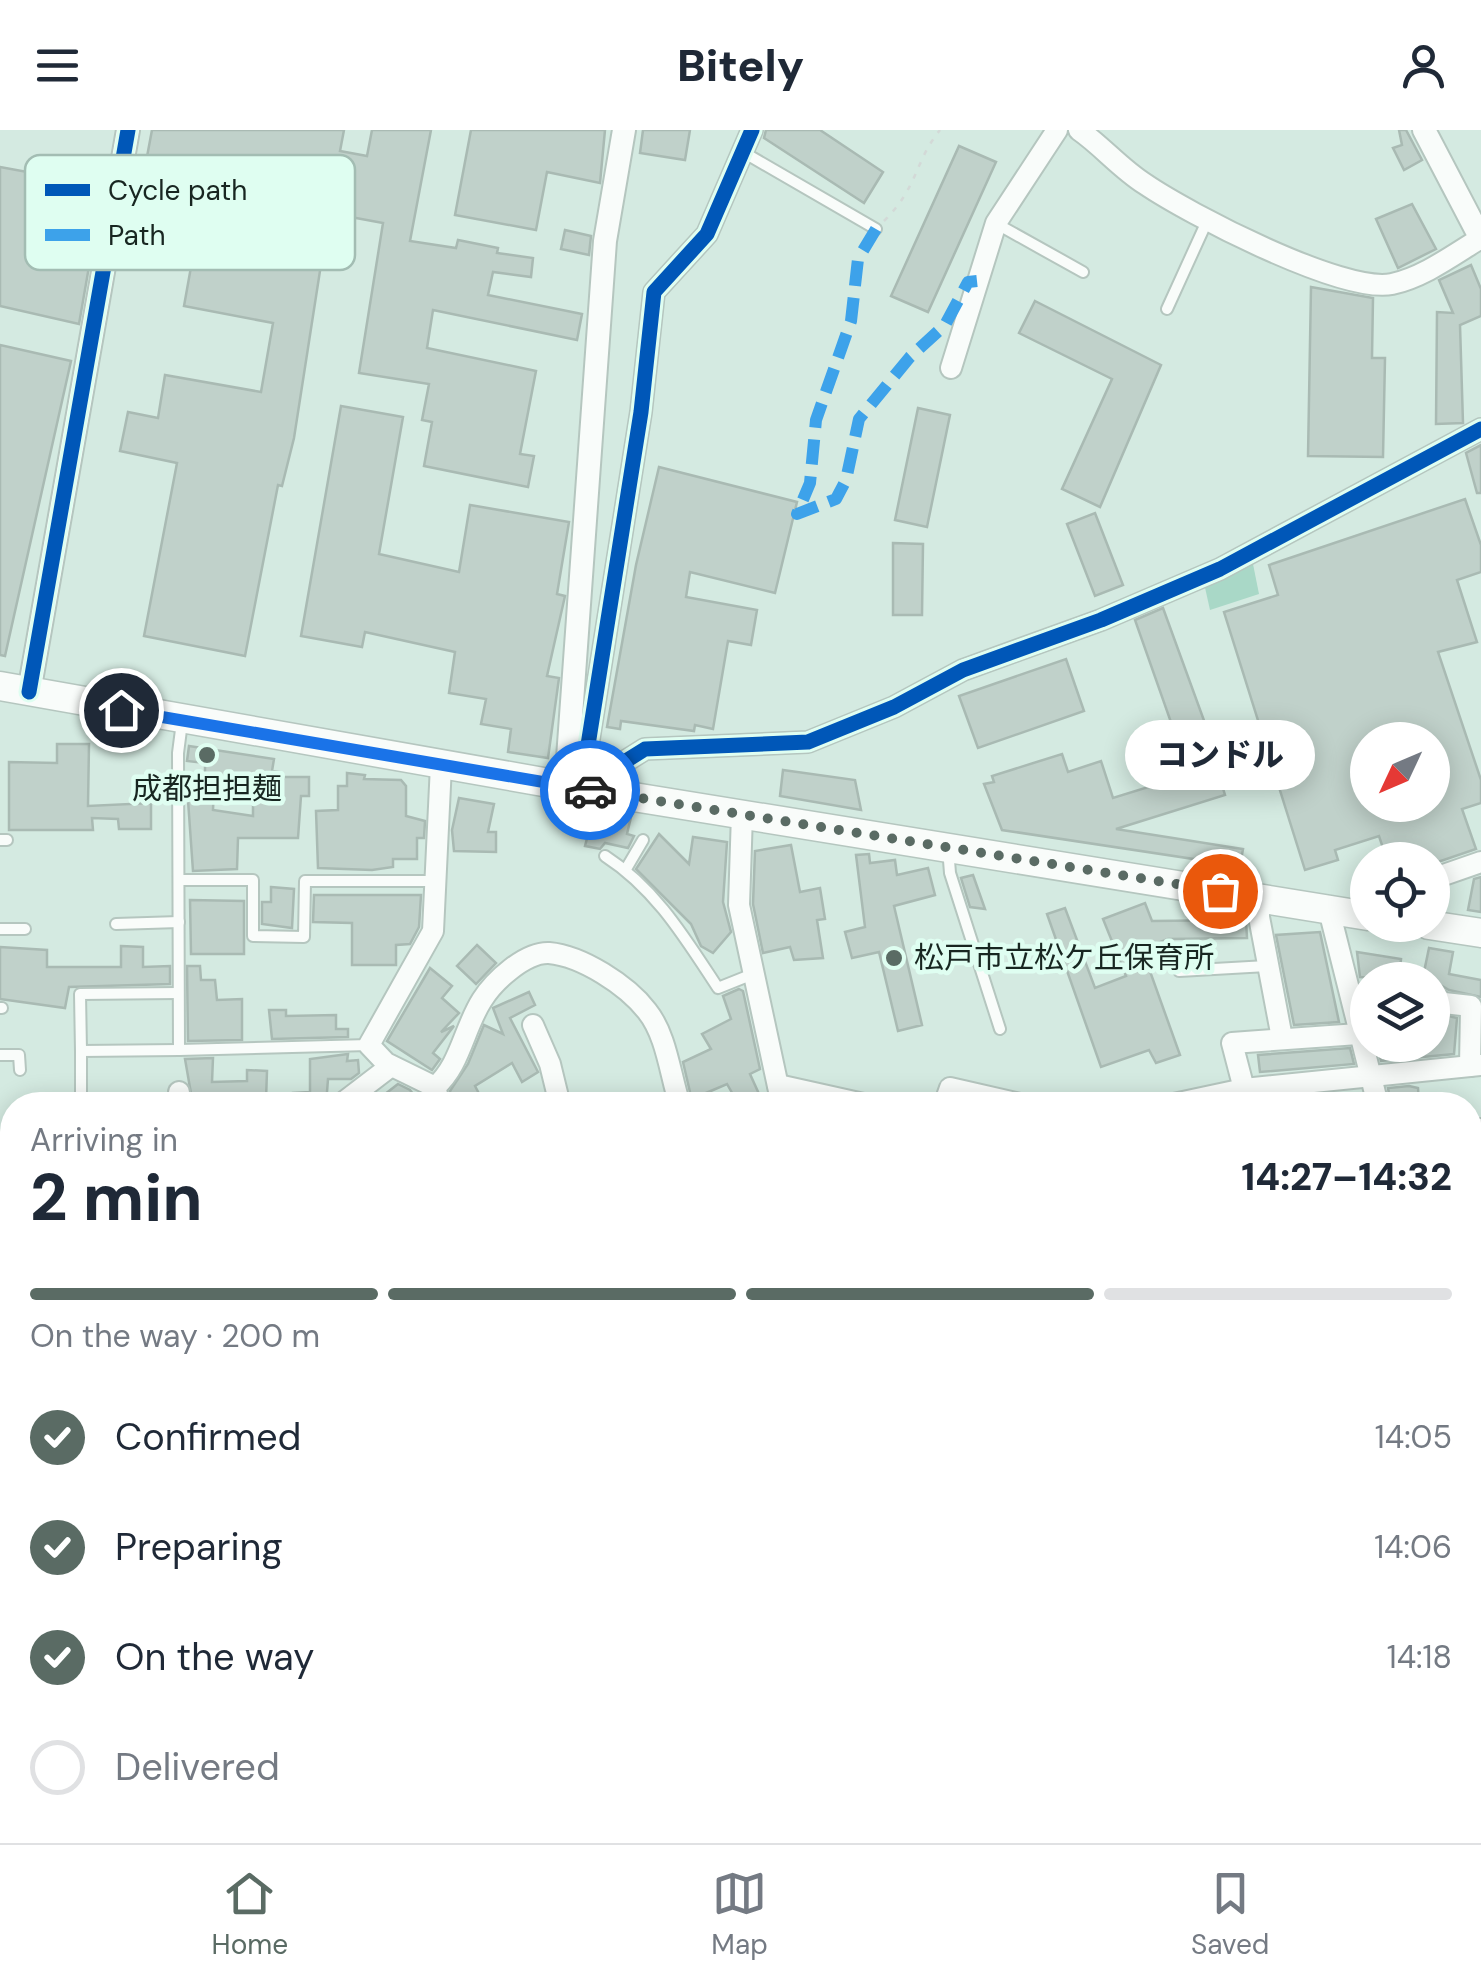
<!DOCTYPE html>
<html lang="en">
<head>
<meta charset="utf-8">
<style>
  body { margin:0; font-family:"DM Sans","Noto Sans JP",sans-serif; background:#f6f6f7; color:#1f2937; height:100vh; display:flex; flex-direction:column; font-size:38px; white-space:nowrap }
  * { box-sizing:border-box; margin:0 }
  p { font-size:32px; color:#747a83 }
  .icon { flex:none; width:55px; height:55px; fill:none; stroke:currentColor; stroke-width:2; stroke-linecap:round; stroke-linejoin:round }
  .map { position:relative; flex:1; overflow:hidden }
  .details { position:absolute; left:0px; top:962px; width:1482px; height:752px; display:flex; flex-direction:column; background:#fff; border-radius:40px 40px 0 0; box-shadow:0 5px 25px #0003 }
  .details>* { flex:none }
  .needle { width:65px; rotate:226deg }
  .fabs { position:absolute; left:1350px; top:592px; display:grid; gap:20px }
  .fabs a { display:grid; place-items:center; width:100px; height:100px; border-radius:50%; background:#fff; box-shadow:0 5px 25px #0003; font-size:50px }
  .pin { position:absolute; display:grid; place-items:center; width:85px; height:85px; color:#fff; margin:-42px; border:5px solid #fff; border-radius:50%; box-shadow:0 2px 10px #0007 }
  .courier { position:absolute; display:grid; place-items:center; width:100px; height:100px; margin:-50px; border:8px solid #1a73e8; border-radius:50%; background:#fff; color:#222; box-shadow:0 2px 12px #0007 }
  .bubble { position:absolute; height:70px; border-radius:35px; background:#fff; box-shadow:0 5px 25px #0003; font-size:32px; font-weight:800; line-height:70px; text-align:center }
  .overview em { font-style:normal; font-weight:800 }
  .overview div { display:flex; flex-direction:column-reverse }
  .overview { display:flex; align-items:center; justify-content:space-between; height:170px; padding:0 30px }
  h1 { font-size:65px; font-weight:800; line-height:75px }
  .bar { display:grid; grid-template-columns:repeat(4,1fr); gap:15px 10px; align-content:center; height:120px; padding:0 30px }
  .bar i { height:12px; border-radius:8px; background:#e0e1e3 }
  .bar .current { background:#5a6b64 }
  .bar p { grid-column:span 4 }
  ol { padding:0 30px; list-style:none }
  li { display:flex; align-items:center; gap:30px; height:110px }
  li p { margin-inline-start:auto }
  li .icon { padding:10px; border-radius:50%; background:#5a6b64; color:#fff; stroke-width:4 }
  li:last-child { color:#747a83 }
  li i { width:55px; height:55px; border:5px solid #e0e1e3; border-radius:50% }
  header { display:flex; justify-content:space-between; align-items:center; height:130px; padding:0 30px; background:#fff; font-size:45px; font-weight:800 }
  .tabs { display:flex; justify-content:space-around; align-items:center; height:140px; border-top:2px solid #e0e1e3; background:#fff; font-size:28px; color:#747a83 }
  .tabs a { display:grid; justify-items:center; gap:5px }
  .tabs .current { color:#5a6b64 }
  .map>svg:first-child { display:block }
</style>
</head>
<body>
<header><svg class="icon" aria-label="menu" viewBox="0 0 24 24"><path d="M4 6h16M4 12h16M4 18h16"/></svg>Bitely<svg class="icon" aria-label="person" viewBox="0 0 24 24"><circle cx="12" cy="8" r="4"/><path d="M4 21q1-7 8-7t8 7"/></svg></header>
<div class="map">
<svg width="1481" height="1713" viewBox="0 0 1481 1713">
  <rect width="100%" height="100%" fill="#d4eae1"/>
  <path fill="#c7ebdd" d="M848,1702L1153,1703L1152,1713H845Z"/>
  <g fill="#a9d8c7">
    <path d="M1252,429L1259,464L1210,480L1204,453Z"/>
    <path d="M900,1703L1132,1702L1133,1713H898Z"/>
  </g>
  <g fill="#c0d1ca" stroke="#a9bab3" stroke-width="2.5" fill-rule="evenodd">
    <path d="M152,0H344L340,21L367,26L372,0H431L410,111L456,118L458,110L498,118L497,123L533,128L531,147L493,142L488,165L582,184L577,210L433,180L427,218L536,241L520,324L534,326L528,357L424,336L432,292L422,290L429,254L359,243L383,93L329,83L294,308L282,356L278,355L245,526L144,506L177,333L120,321L128,282L158,288L165,245L261,262L273,193L184,176L205,59L143,48Z"/>
    <path d="M471,0H605L600,53L547,42L536,100L455,85Z"/>
    <path d="M643,0H690L685,30L640,23Z"/>
    <path d="M766,0H820L883,42L864,73L764,8Z"/>
    <path d="M1399,0H1406L1422,30L1404,40L1393,18L1402,15Z"/>
    <path d="M959,16L996,32L928,182L891,166Z"/>
    <path d="M0,37L103,56L79,194L0,176Z"/>
    <path d="M1412,74L1436,119L1398,138L1376,89Z"/>
    <path d="M565,100L591,106L589,125L561,119Z"/>
    <path d="M1471,135L1481,159V186L1460,195L1463,293L1436,294L1437,182L1453,183L1439,150Z"/>
    <path d="M1311,157L1373,168L1372,228H1385L1383,327L1308,326Z"/>
    <path d="M1035,171L1161,235L1100,377L1062,359L1112,249L1019,203Z"/>
    <path d="M0,215L71,231L5,526L0,525Z"/>
    <path d="M341,276L403,287L379,424L459,442L470,375L569,392L557,464L565,466L547,546L559,548L548,628L508,622L511,599L481,594L486,569L449,563L455,522L365,502L362,517L301,506Z"/>
    <path d="M918,278L950,285L927,397L895,390Z"/>
    <path d="M1481,315V363H1477L1466,323Z"/>
    <path d="M659,337L797,372L775,463L690,442L686,467L757,480L751,515L728,511L713,599L695,595L694,601L621,591L620,599L607,597L636,435Z"/>
    <path d="M1465,369L1481,415V442L1457,450L1477,512L1438,522L1481,650V673L1462,679L1476,719L1432,734V730H1387L1379,706L1335,720L1338,730L1305,740L1224,482L1278,465L1269,435ZM1368,610H1432V675H1368Z"/>
    <path d="M1095,383L1123,455L1095,466L1067,394Z"/>
    <path d="M893,413L923,414L922,485H893Z"/>
    <path d="M1163,478L1210,607L1180,618L1135,490Z"/>
    <path d="M1066,529L1084,581L978,618L959,566Z"/>
    <path d="M57,614H89L88,676L151,673V699H119L118,689L92,688L93,700H9V632L57,633Z"/>
    <path d="M189,616L274,629L272,641L280,642L279,647H309V666H301L298,708H238L237,739L193,741L187,656H214L213,680L253,686V654L223,649L224,655H205V633L187,631Z"/>
    <path d="M1062,624L1068,642L1101,631L1113,668L1216,636L1225,665L1116,699L1243,719L1240,736L1002,700L984,654L994,652L992,646Z"/>
    <path d="M783,640L855,650L861,680L780,666Z"/>
    <path d="M347,643L365,645L364,649L401,650L406,656V686L425,691L424,708H417V729H393V737L372,740L318,738L316,681L338,680V656H347Z"/>
    <path d="M459,668L494,674L488,702H496V722L454,721L452,700Z"/>
    <path d="M594,682L631,687L627,704L634,706L628,718L605,713L600,719L585,716Z"/>
    <path d="M659,704L689,734L693,707L727,712L723,772L731,802L713,823L701,816L691,794L636,739Z"/>
    <path d="M791,715L800,762L820,758L825,789L817,790L823,828L794,830L790,817L763,823L753,774L755,721Z"/>
    <path d="M869,724L870,733L895,730L897,745L928,738L935,765L894,776L922,895L898,901L879,822L852,828L845,802L865,797L856,725Z"/>
    <path d="M973,745L985,779L970,777L961,748Z"/>
    <path d="M1481,747V782L1468,780L1474,749Z"/>
    <path d="M271,757L294,759L292,798L262,794V772H271Z"/>
    <path d="M314,765H421L419,797L410,814L396,815V835H352V793L313,792Z"/>
    <path d="M190,770L244,771V824H191Z"/>
    <path d="M1145,773L1152,791L1246,790L1247,808L1168,809L1142,819L1180,925L1156,933L1149,920L1101,937L1047,784L1065,778L1095,858L1126,846L1103,789Z"/>
    <path d="M1320,802L1339,892L1294,895L1276,805Z"/>
    <path d="M477,815L496,833L476,854L457,836Z"/>
    <path d="M121,816L143,817V837L170,836V854L69,857L65,878L0,869V817L47,820V837H121Z"/>
    <path d="M1429,818L1453,822L1449,844L1481,850V867L1449,860L1432,850L1360,847L1357,822L1401,829L1400,838L1424,842Z"/>
    <path d="M187,836H200L201,850H215L217,870L242,869V910L188,911Z"/>
    <path d="M430,838L452,856L442,868L459,883L441,902L454,896L433,923L440,929L432,940L387,911Z"/>
    <path d="M739,859L743,861L760,939L750,944L764,975H739L727,954L706,963L712,975H693L683,932L711,919L702,904L731,889L723,866Z"/>
    <path d="M529,862L535,875L510,888L538,942L522,952L512,933L475,956L485,975H453L450,961L468,934L484,895L503,904L493,878Z"/>
    <path d="M269,880H286V886L336,885V899H348V907L272,909Z"/>
    <path d="M1432,882L1457,888L1454,924L1381,931L1377,915H1432Z"/>
    <path d="M1350,918L1354,934L1260,942L1258,925Z"/>
    <path d="M348,924L347,931L358,930L359,943L351,949H328L326,975H293V963L310,962V929Z"/>
    <path d="M213,928L212,952L247,951V940L267,941L266,970L193,975L185,929Z"/>
    <path d="M398,954L410,960L421,975H371Z"/>
    <path d="M1409,956L1418,958L1419,974L1391,975L1388,958Z"/>
    <path d="M12,1505V1546H11L0,1507Z"/>
  </g>
  <g fill="none" stroke-linecap="round" stroke-linejoin="round">
    <defs>
      <g id="service">
        <path d="M743,22L876,99"/>
        <path d="M997,94L1083,142"/>
        <path d="M1167,179L1208,89"/>
        <path d="M182,592L178,623L179,920L369,915"/>
        <path d="M0,710H7"/>
        <path d="M948,718L950,743L1000,899"/>
        <path d="M605,726C656,759 685,808 718,858L753,844"/>
        <path d="M626,739L643,710"/>
        <path d="M179,750H253V806L304,807L305,751H434"/>
        <path d="M116,794L179,792"/>
        <path d="M0,799H25"/>
        <path d="M1179,841L1267,836"/>
        <path d="M178,863L80,864L81,921L179,920"/>
        <path d="M0,878H2"/>
        <path d="M0,925H19L20,940"/>
        <path d="M81,975V921"/>
        <path d="M0,1010H12"/>
        <path d="M8,1138L12,1157"/>
        <path d="M0,1215L12,1211"/>
        <path d="M1470,1424L1479,1422"/>
        <path d="M1318,1702L1321,1713"/>
        <path d="M1279,1713L1295,1702"/>
      </g>
      <path id="pedestrian" d="M1224,1703L1226,1702"/>
      <g id="minor">
        <path d="M1079,0C1102,16 1121,39 1145,54C1189,84 1343,164 1392,154C1424,147 1453,125 1481,108"/>
        <path d="M951,238L996,93L1057,0"/>
        <path d="M581,659L645,619L808,612L894,577L963,540L1101,490L1220,439L1481,299"/>
        <path d="M581,659L641,282L654,162L707,104L752,0"/>
        <path d="M742,684L739,775L782,975"/>
        <path d="M1432,749L1481,732"/>
        <path d="M1259,767V787L1282,908"/>
        <path d="M1329,780L1378,975"/>
        <path d="M1432,865L1444,873L1471,876L1470,936"/>
        <path d="M533,895L550,934L560,975"/>
        <path d="M778,955L868,975"/>
        <path d="M435,957C460,936 464,898 482,870C494,851 525,822 549,823C582,826 627,855 647,881C667,906 670,945 680,975"/>
        <path d="M1244,959L1232,913L1358,904"/>
        <path d="M179,975V962"/>
        <path d="M340,975L391,936"/>
        <path d="M440,975L435,957L386,933L369,915L433,801L441,635"/>
        <path d="M944,975L950,958L1024,975"/>
        <path d="M1169,975L1244,959L1481,935"/>
        <path d="M1470,1000L1481,999"/>
        <path d="M1470,1060L1481,1057"/>
        <path d="M0,1142L12,1136"/>
        <path d="M1470,1171L1481,1167"/>
        <path d="M1470,1290L1481,1328"/>
        <path d="M0,1554L12,1607"/>
        <path d="M1470,1626L1481,1623"/>
        <path d="M0,1685L12,1683"/>
        <path d="M1470,1696L1481,1693"/>
        <path d="M36,1702L39,1713"/>
        <path d="M132,1702L135,1713"/>
        <path d="M668,1702L670,1713"/>
        <path d="M328,1713L329,1702"/>
        <path d="M433,1713V1702"/>
        <path d="M534,1713L535,1702"/>
        <path d="M623,1713L645,1702"/>
        <path d="M1409,1713L1447,1702"/>
      </g>
      <g id="tertiary">
        <path d="M1424,0L1481,109"/>
        <path d="M29,562L128,0"/>
        <path d="M566,656L605,111L624,0"/>
        <path d="M0,1489L12,1490"/>
        <path d="M226,1713L227,1702"/>
      </g>
      <g id="secondary">
        <path d="M0,556L566,656L1368,786"/>
        <path d="M1429,795L1481,803"/>
      </g>
    </defs>
    <use href="#service" stroke="#b5c6bf" stroke-width="14"/>
    <use href="#pedestrian" stroke="#b5c6bf" stroke-width="18"/>
    <use href="#minor" stroke="#b5c6bf" stroke-width="24"/>
    <use href="#tertiary" stroke="#b5c6bf" stroke-width="26"/>
    <use href="#secondary" stroke="#b5c6bf" stroke-width="31"/>
    <path stroke="#d3d9d7" stroke-width="2.5" stroke-dasharray="5 8" stroke-linecap="butt" d="M884,91C919,56 914,32 940,0"/>
    <use href="#service" stroke="#f9fcfa" stroke-width="10"/>
    <use href="#pedestrian" stroke="#f9fcfa" stroke-width="14"/>
    <use href="#minor" stroke="#f9fcfa" stroke-width="20"/>
    <use href="#tertiary" stroke="#f9fcfa" stroke-width="22"/>
    <use href="#secondary" stroke="#f9fcfa" stroke-width="28"/>
    <g stroke="#3da2ea" stroke-width="12" stroke-dasharray="25 12" stroke-linecap="butt">
      <path d="M876,99L858,129L851,191L816,290L810,353L797,384L836,369L846,350L859,289L910,227L945,195L968,152L977,151"/>
      <path d="M1224,1703L1226,1702"/>
    </g>
    <defs>
      <g id="cycleway">
        <path d="M29,562L128,0"/>
        <path d="M581,659L645,619L808,612L894,577L963,540L1101,490L1220,439L1481,299"/>
        <path d="M581,659L641,282L654,162L707,104L752,0"/>
      </g>
    </defs>
    <use href="#cycleway" stroke="#dffef1" stroke-width="21"/>
    <use href="#cycleway" stroke="#0057b8" stroke-width="15"/>
  </g>
  <g fill="none" stroke-linecap="round" stroke-linejoin="round">
    <path stroke="#5a6b64" stroke-width="10" stroke-dasharray="0 18" d="M590,660L1220,761"/>
    <path stroke="#1a73e8" stroke-width="12" d="M121,580L590,660"/>
  </g>
  <g fill="#5a6b64" stroke="#dffef1" stroke-width="4">
    <circle cx="207" cy="625" r="10"/>
    <circle cx="894" cy="828" r="10"/>
  </g>
  <g text-anchor="middle" stroke-width="9" stroke-linejoin="round" paint-order="stroke">
    <g font-size="30" fill="#182621" stroke="#dffef1">
      <text x="207" y="669">成都担担麺</text>
      <text x="914" y="838" text-anchor="start">松戸市立松ケ丘保育所</text>
    </g>
  </g>
  <rect x="25" y="25" width="330" height="115" rx="15" fill="#dffef1" stroke="#a3bdb3" stroke-width="2.5"/>
  <rect x="45" y="54" width="45" height="12" fill="#0057b8"/>
  <rect x="45" y="99" width="45" height="12" fill="#3da2ea"/>
  <g font-size="28" fill="#182621">
    <text x="108" y="70">Cycle path</text>
    <text x="108" y="115">Path</text>
  </g>
</svg>
<div class="fabs">
<a><svg class="needle" viewBox="-14 -14 28 28"><path d="M0-13l5 13h-10z" fill="#e53935"/><path d="M0 13l5-13h-10z" fill="#747a83"/></svg></a>
<a><svg class="icon" aria-label="locate" viewBox="0 0 24 24"><circle cx="12" cy="12" r="6"/><path d="M12 2v4M12 18v4M2 12h4M18 12h4"/></svg></a>
<a><svg class="icon" aria-label="layers" viewBox="0 0 24 24"><path d="M12 4l9 5-9 5-9-5zM3 14l9 5 9-5"/></svg></a>
</div>
<div class="pin" style="left:1220px;top:761px;background:#ea580c"><svg class="icon" aria-label="bag" viewBox="0 0 24 24"><path d="M5 8h14l-1 12H6zM9 8a3 3 0 0 1 6 0"/></svg></div>
<div class="pin" style="left:121px;top:580px;background:#1f2937"><svg class="icon" aria-label="home" viewBox="0 0 24 24"><path d="M3 11l9-7 9 7M6 9v11h12V9"/></svg></div>
<div class="courier" style="left:590px;top:660px"><svg class="icon" aria-label="car" viewBox="0 0 24 24"><path d="M5 17H2v-5l4-1 3-4h7l3 4 3 1v5h-3M9 17h6M6 11h13"/><circle cx="7" cy="17" r="2"/><circle cx="17" cy="17" r="2"/></svg></div>
<div class="bubble" style="left:1125px;top:590px;width:190px">コンドル</div>
<section class="details">
<div class="overview"><div><h1>2 min</h1><p>Arriving in</p></div><em>14:27–14:32</em></div>
<div class="bar"><i class="current"></i><i class="current"></i><i class="current"></i><i></i><p>On the way · 200 m</p></div>
<ol>
<li><svg class="icon" aria-label="check" viewBox="0 0 24 24"><path d="M5 12l5 5 9-10"/></svg>Confirmed<p>14:05</p></li>
<li><svg class="icon" aria-label="check" viewBox="0 0 24 24"><path d="M5 12l5 5 9-10"/></svg>Preparing<p>14:06</p></li>
<li><svg class="icon" aria-label="check" viewBox="0 0 24 24"><path d="M5 12l5 5 9-10"/></svg>On the way<p>14:18</p></li>
<li><i></i>Delivered</li>
</ol>
</section>
</div>
<nav class="tabs">
<a class="current"><svg class="icon" aria-label="home" viewBox="0 0 24 24"><path d="M3 11l9-7 9 7M6 9v11h12V9"/></svg>Home</a>
<a><svg class="icon" aria-label="map" viewBox="0 0 24 24"><path d="M3 6l6-2 6 2 6-2v14l-6 2-6-2-6 2zM9 4v14M15 6v14"/></svg>Map</a>
<a><svg class="icon" aria-label="saved" viewBox="0 0 24 24"><path d="M7 4h10v16l-5-4-5 4z"/></svg>Saved</a>
</nav>
</body>
</html>
